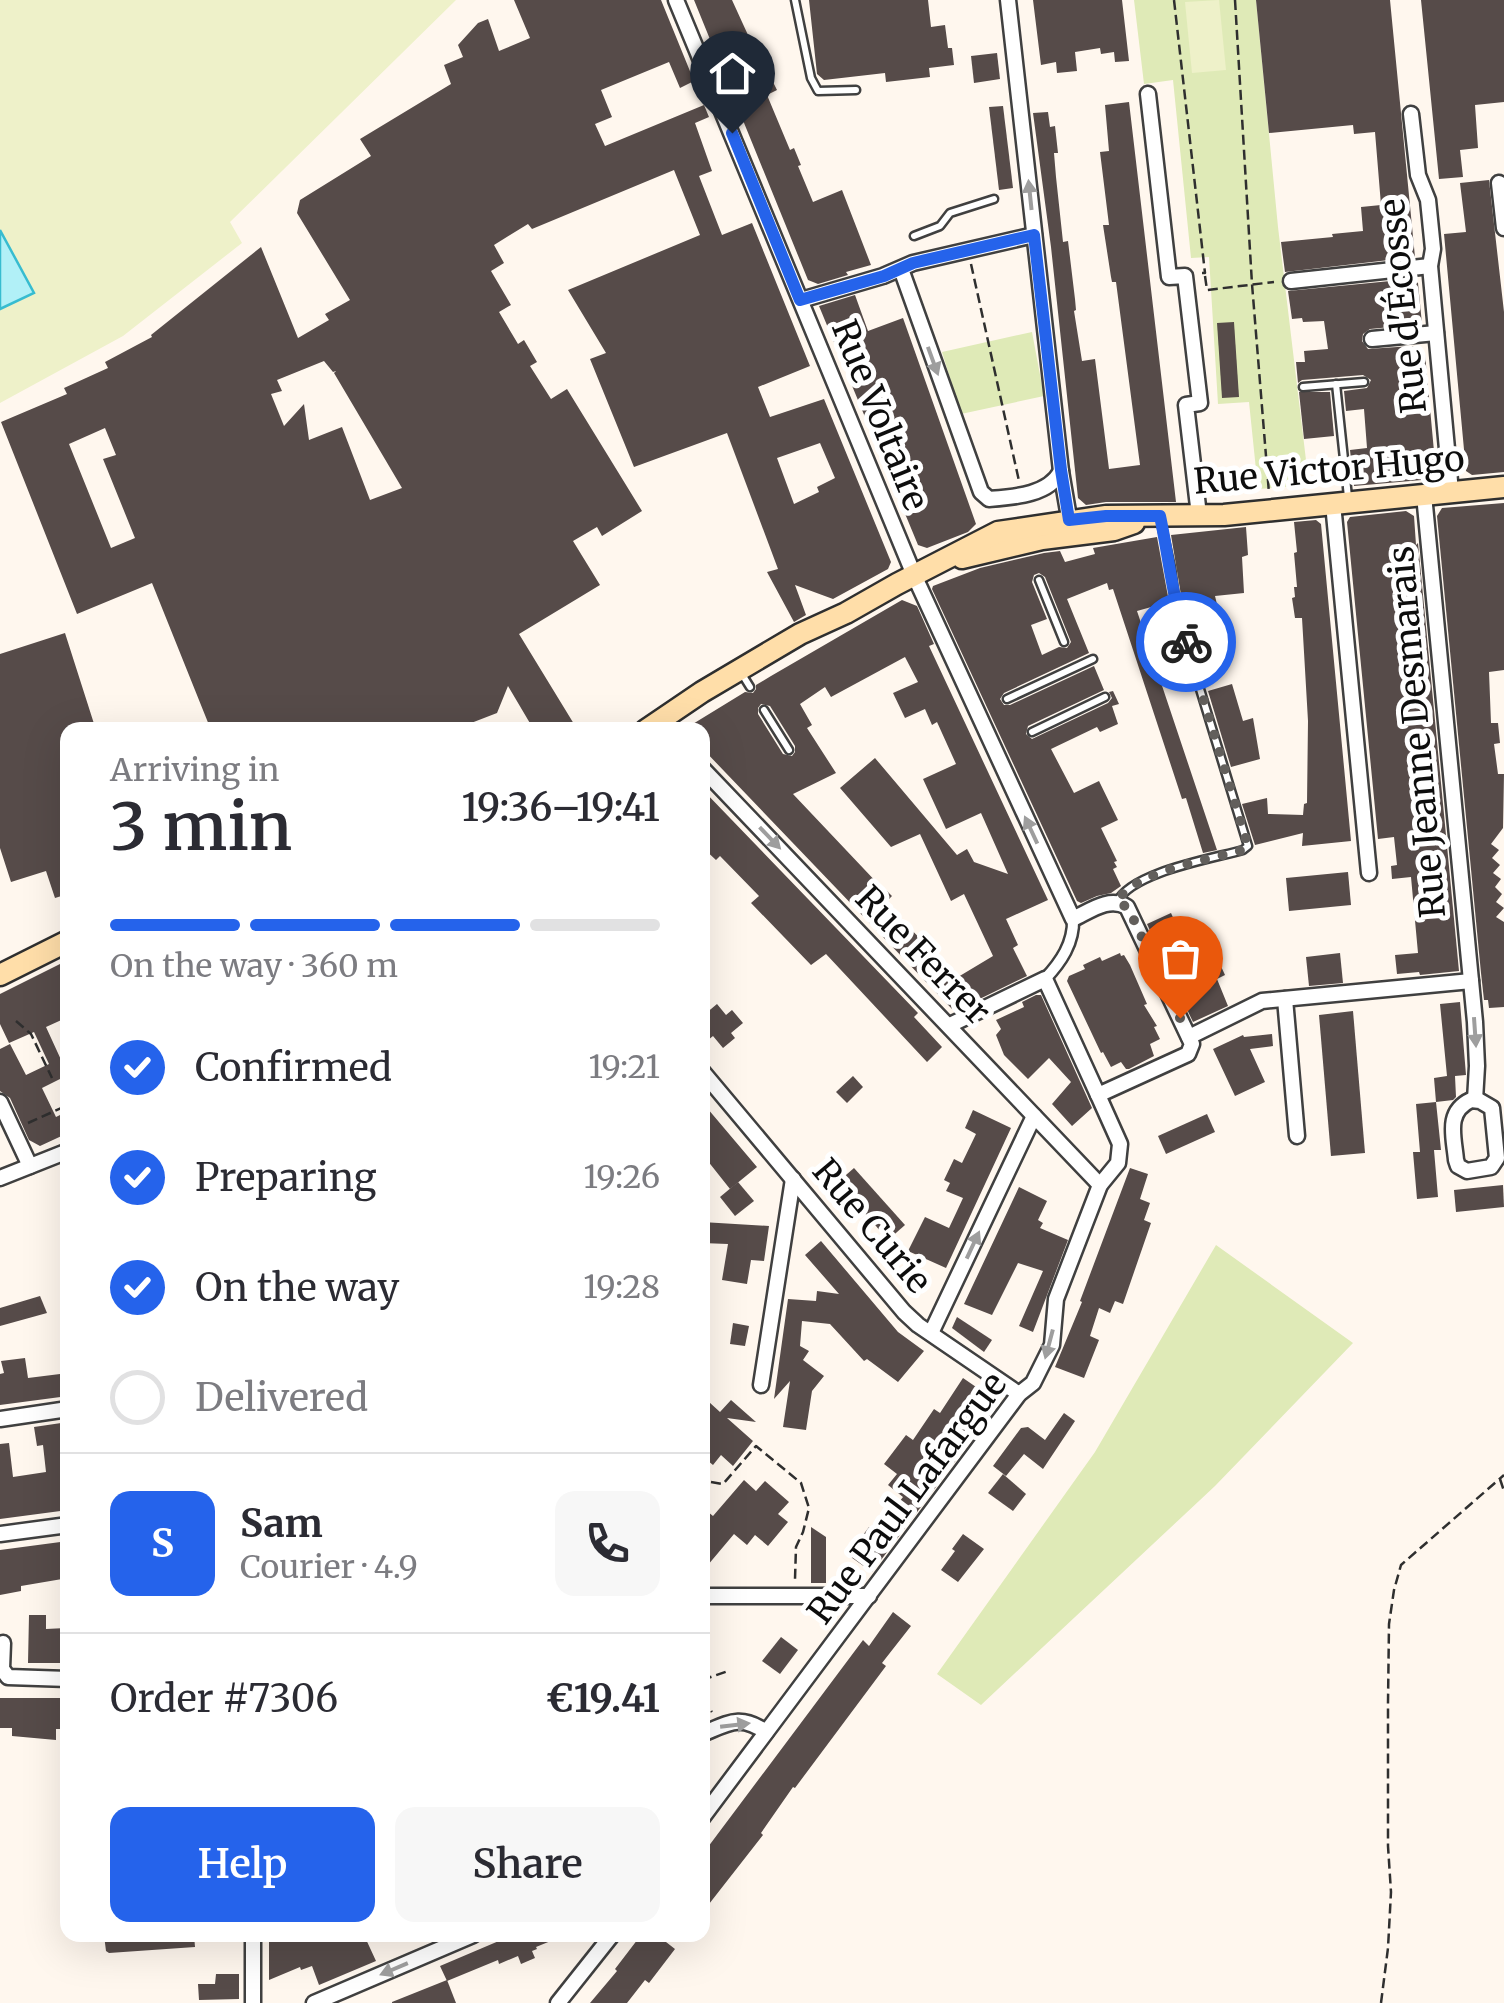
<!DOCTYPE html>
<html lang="en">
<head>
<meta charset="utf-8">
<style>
  body { margin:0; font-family:Merriweather,serif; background:#f7f7f7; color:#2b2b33; height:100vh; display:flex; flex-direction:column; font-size:38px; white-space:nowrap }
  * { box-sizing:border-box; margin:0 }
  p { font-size:32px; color:#7c7c81 }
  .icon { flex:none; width:55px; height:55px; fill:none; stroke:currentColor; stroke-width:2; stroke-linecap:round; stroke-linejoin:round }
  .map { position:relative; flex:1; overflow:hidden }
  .panel { position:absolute; left:60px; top:722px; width:650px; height:1220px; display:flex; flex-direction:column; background:#fff; border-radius:20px; box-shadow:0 10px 40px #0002 }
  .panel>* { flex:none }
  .pin { position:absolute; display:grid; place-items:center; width:85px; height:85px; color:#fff; margin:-102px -42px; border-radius:50% 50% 50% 0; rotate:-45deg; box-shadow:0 0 10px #0007 }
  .pin .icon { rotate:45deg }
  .courier { position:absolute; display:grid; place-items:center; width:100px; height:100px; margin:-50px; border:8px solid #2563eb; border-radius:50%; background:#fff; color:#222; box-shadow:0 2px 12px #0007 }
  .overview em { font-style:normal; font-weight:600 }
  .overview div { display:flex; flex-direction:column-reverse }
  .overview { display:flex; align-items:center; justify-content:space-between; height:170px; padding:0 50px }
  h1 { font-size:65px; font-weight:600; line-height:75px }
  .bar { display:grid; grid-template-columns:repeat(4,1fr); gap:15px 10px; align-content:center; height:120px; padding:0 50px }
  .bar i { height:12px; border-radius:8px; background:#e1e1e2 }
  .bar .current { background:#2563eb }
  .bar p { grid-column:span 4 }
  .line { display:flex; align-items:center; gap:25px; padding:0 50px; border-top:2px solid #e1e1e2 }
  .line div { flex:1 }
  .round { display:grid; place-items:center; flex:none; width:105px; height:105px; border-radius:20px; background:#f7f7f7 }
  ol { padding:0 50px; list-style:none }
  li { display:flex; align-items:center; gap:30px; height:110px }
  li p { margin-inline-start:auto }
  li .icon { padding:10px; border-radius:50%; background:#2563eb; color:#fff; stroke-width:4 }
  li:last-child { color:#7c7c81 }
  li i { width:55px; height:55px; border:5px solid #e1e1e2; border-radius:50% }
  .button { display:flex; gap:20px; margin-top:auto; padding:20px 50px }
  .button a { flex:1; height:115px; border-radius:20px; background:#2563eb; color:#fff; font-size:40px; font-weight:600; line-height:115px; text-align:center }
  .button a+a { background:#f7f7f7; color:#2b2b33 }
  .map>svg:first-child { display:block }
</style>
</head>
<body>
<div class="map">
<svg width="1504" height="2003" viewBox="0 0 1504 2003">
  <rect width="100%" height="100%" fill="#fff7ee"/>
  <g fill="#dfeab7">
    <path d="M1134,0H1256L1278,227L1309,485L1258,489L1249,402L1218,404L1209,257L1191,258L1173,80L1144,84Z"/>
    <path d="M1032,332L1044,396L961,414L942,352Z"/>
    <path d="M1216,1245L1353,1343L1215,1486L981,1705L937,1674L1095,1452Z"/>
  </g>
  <g fill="#eef1c9">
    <path d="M0,0H456L230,222L242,243L123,336L0,403Z"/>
    <path d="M1219,0L1226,70L1192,73L1185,2Z"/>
  </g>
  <path fill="#b1f0f7" stroke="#37bcd0" stroke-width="2.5" d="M0,230L34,293L0,309Z"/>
  <g fill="#564b49" fill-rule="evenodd">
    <path d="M514,0H661L694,81L680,88L669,62L601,90L612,117L595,124L605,146L704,105L709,117L695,123L712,171L699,176L722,235L752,223L810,366L758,387L770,417L824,399L891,562L888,569L833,599L795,585L806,615L794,622L767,572L778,569L727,433L634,467L590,359L606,353L568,290L700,235L674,170L532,229L528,224L494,245L504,263L491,271L511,305L499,312L518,344L524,340L537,362L530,366L551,399L567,389L642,511L602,536L597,527L573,541L600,585L519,634L574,724L564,730H534L508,686L497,713L453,730H211L152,583L77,614L1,422L67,394L64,388L108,368L105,362L152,337L151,335L261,247L298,338L329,320L325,314L350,300L297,213L300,200L371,156L360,139L451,84L444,65L463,57L458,45L478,23L488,19L499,51L530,38ZM324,361L333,372L336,371L334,373L402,488L370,500L342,427L309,440L304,404L284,426L271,394L282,391L277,380ZM105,428L116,455L103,459L135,538L111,548L69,444ZM820,443L835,478L817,487L819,492L794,504L777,458Z"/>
    <path d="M694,0H732L753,46L750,47L754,56L752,57L762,81L771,78L777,90L767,95L790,150L794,148L801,165L798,166L813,202L842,190L871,265L846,272L848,275L818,284L808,280Z"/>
    <path d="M809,0H928L931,27L945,25L948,48H952L954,65L929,68L930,77L886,82L885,73L824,80L817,74Z"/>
    <path d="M1033,0H1122L1129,61L1115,62L1114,52L1101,54L1100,48L1075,52L1077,71L1057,73L1056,62L1041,65Z"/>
    <path d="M1256,0H1390L1415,257L1285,272L1281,242L1333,237L1332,234L1363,231L1361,207L1381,205L1375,132L1354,134L1353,125L1269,133Z"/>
    <path d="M1421,0H1504V102L1475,105L1478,148L1460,150L1463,177L1439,179Z"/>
    <path d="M997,53L1000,79L974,83L971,56Z"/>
    <path d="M1129,102L1176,502H1106L1086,505L1078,498L1051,247L1033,113L1048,112L1050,127L1055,126L1058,153H1054L1056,177L1063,242L1068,241L1075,299L1076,310L1074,311L1082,361L1095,359L1109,469L1140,465L1116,282H1112L1111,277L1103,225H1109L1100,152L1109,151L1105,105Z"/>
    <path d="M1003,106L1013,188L999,190L989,107Z"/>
    <path d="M1489,180L1504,312V472L1472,475L1466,471L1444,234L1466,232L1460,183Z"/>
    <path d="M1411,279L1418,283L1422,324L1370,329L1363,334L1362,341L1368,349L1412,346L1425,354L1436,473L1433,479L1354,486L1350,450L1367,448L1364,409L1346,411L1344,391L1367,388L1371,380L1363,375L1302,380L1298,383L1296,362H1305L1304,351L1328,349L1324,321L1303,322L1302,318L1292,319L1288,291Z"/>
    <path d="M855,295L868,331L903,318L976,524L968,532L927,548L918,545L819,306Z"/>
    <path d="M1234,322L1239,397L1222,398L1217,323Z"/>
    <path d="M1299,392H1330L1334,436L1304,439Z"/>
    <path d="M1504,503V670L1489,672L1491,723H1498L1500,743L1494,744L1498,774H1504L1503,828L1491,844L1499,850L1492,858L1500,865L1493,873L1501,879L1495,887L1502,894L1496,902L1504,908L1496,917L1504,922V1007L1489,1008L1488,1000H1484L1481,973L1437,516L1442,508Z"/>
    <path d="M1406,511L1414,516L1416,545L1418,543L1459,971L1420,975L1419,972L1397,974L1395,955L1418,953L1411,877L1392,879L1391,866L1397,865L1394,837L1378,839L1347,522L1350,517Z"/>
    <path d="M1316,520L1321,524L1351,841L1302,846L1303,833L1255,845L1242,804L1267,798L1268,814L1303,815L1304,804L1307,803L1308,721L1303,635L1302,618H1295L1292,598L1295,597L1294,587H1297L1294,553L1297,552L1294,522Z"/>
    <path d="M1246,527L1248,555L1242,557L1244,593L1215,596L1222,625L1204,630L1208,640L1194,645L1184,613L1171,535Z"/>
    <path d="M1157,537L1169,602L1137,611L1217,850L1203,853L1186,798L1182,799L1113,589L1109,590L1107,583L1067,599L1089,653L1004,693L1000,699L1004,705H1010L1094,666L1104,690L1028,726L1026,734L1032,739L1108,703L1112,698L1109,692L1113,691L1119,704L1112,706L1118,724L1100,732L1097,727L1051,749L1074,793L1099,781L1118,820L1101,828L1117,861L1114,862L1117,867L1113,869L1121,886L1111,893L1097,896L1081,903L1077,901L932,589L933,586L980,568L1044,553L1060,551L1065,562L1095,554L1093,548ZM1039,573L1045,577L1071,642L1067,648L1059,647L1042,655L1031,625L1047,619L1032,582L1034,575Z"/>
    <path d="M902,600L917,606L934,644L929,646L1048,900L1006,919L1018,945L1013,948L1027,976L957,1010L952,1009L702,748V730H683L745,692L753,693L756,689V685L771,676ZM905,657L918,682L893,693L905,718L925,709L932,725L937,722L956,764L923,779L946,829L981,813L1008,874L974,862L967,849L957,855L875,758L840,788L891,847L920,834L951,901L964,894L993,956L958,977L885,903L892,896L882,886L881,887L793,794L836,773L807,728L812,725L800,704L825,687L831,697ZM761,704L770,706L795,746V752L792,756L783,754L758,714V708Z"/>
    <path d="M65,633L96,730H68V894L55,898L46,871L11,882L0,848V654Z"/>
    <path d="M1232,684L1243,721L1253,718L1260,759L1231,767L1208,691Z"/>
    <path d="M702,789L918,1013L914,1017L942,1047L927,1062L826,954L811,965L751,903L759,896L720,856L716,860L702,847Z"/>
    <path d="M1348,872L1351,905L1289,911L1286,878Z"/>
    <path d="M1171,913L1176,924L1183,921L1203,956L1214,951L1225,975L1217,979L1228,1006L1193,1022L1147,924Z"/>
    <path d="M1120,953L1121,956L1124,955L1130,965L1147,1004L1144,1005L1157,1026L1154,1027L1160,1039L1150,1044L1154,1056L1129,1069H1126L1121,1062L1111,1067L1103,1052L1101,1053L1067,981L1069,976L1085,969L1083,965L1100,957L1102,961Z"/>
    <path d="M1340,953L1343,983L1309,986L1306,957Z"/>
    <path d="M68,960V1017L46,1027L68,1075L42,1088L56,1117L68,1111V1133L40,1146L29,1140L10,1098L0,1091V1049L10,1044L26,1075L49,1064L34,1032L9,1043L0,1024V994Z"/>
    <path d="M1036,995H1041L1092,1108L1072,1126L1052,1104L1071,1082L1049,1058L1028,1079L1004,1055L996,1035L1001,1029L996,1020L1024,1007L1022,1002Z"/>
    <path d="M1460,1002L1466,1075L1455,1076L1456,1097L1453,1100L1436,1102L1434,1078L1447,1076L1440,1004Z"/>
    <path d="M717,1004L726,1015L732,1010L743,1023L731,1033L735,1038L723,1048L713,1036L702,1045V1025L709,1019L705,1014Z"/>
    <path d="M1353,1011L1365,1153L1331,1156L1319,1015Z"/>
    <path d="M1272,1034L1273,1046L1250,1049L1265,1082L1235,1096L1213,1049L1243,1035L1244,1037Z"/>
    <path d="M853,1076L863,1087L847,1103L836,1092Z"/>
    <path d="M702,1102L757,1167L730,1189L707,1160L710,1151L702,1143Z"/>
    <path d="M1436,1102L1441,1150H1434L1438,1197L1417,1199L1413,1152H1420L1416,1104Z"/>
    <path d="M973,1110L1011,1128L946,1268L908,1251L925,1217L949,1228L957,1211L963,1198L946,1191L950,1183L944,1180L954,1159L962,1163L976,1134L965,1128Z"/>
    <path d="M1207,1114L1215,1132L1166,1154L1158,1136Z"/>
    <path d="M854,1168L905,1225L888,1240L838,1182Z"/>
    <path d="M1130,1168L1148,1174L1140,1199L1150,1203L1144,1220L1151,1223L1123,1304L1115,1301L1110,1313L1099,1308L1090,1336L1099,1340L1084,1378L1055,1367L1082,1302L1080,1301Z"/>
    <path d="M738,1182L754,1201L735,1216L720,1197Z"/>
    <path d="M1503,1185L1504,1207L1456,1212L1454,1190Z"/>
    <path d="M1019,1187L1047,1201L1038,1220L1043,1223L1040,1228L1068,1240L1033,1332L1019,1326L1043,1271L1018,1263L992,1315L964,1304Z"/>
    <path d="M702,1222L769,1226L764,1261L751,1260L747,1284L722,1280L728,1244L702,1243Z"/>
    <path d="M821,1241L898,1332L924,1351L898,1382L867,1359L864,1361L830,1324L802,1321L800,1346L809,1351L803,1360L824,1376L812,1391L806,1430L783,1427L790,1381L774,1399L788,1299L816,1301L817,1291L839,1294L805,1255Z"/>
    <path d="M40,1296L47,1313L0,1326V1308Z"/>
    <path d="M957,1317L992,1340L984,1352L952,1328Z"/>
    <path d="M733,1323L749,1326L745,1346L730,1344Z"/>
    <path d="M25,1358L28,1378L68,1373V1396L0,1405V1374L4,1373L1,1361Z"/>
    <path d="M963,1378L992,1398L983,1410L990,1415L872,1572L848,1555L869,1527L876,1532L903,1497L888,1485L897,1474L884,1464L906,1435L913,1440L934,1409L940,1413Z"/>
    <path d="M731,1400L756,1422L727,1418L753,1441L733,1466L721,1455L713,1465L702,1456V1409L709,1402L720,1412Z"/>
    <path d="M1064,1413L1075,1421L1043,1469L1024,1454L1006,1476L993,1466L1021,1428L1028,1427L1045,1440Z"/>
    <path d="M68,1422V1449L65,1450L68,1510L0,1519V1444L9,1443L13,1477L46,1472L43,1445L37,1446L34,1427Z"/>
    <path d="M1003,1474L1026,1494L1013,1511L988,1493Z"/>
    <path d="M744,1480L756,1491L765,1481L789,1502L778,1514L788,1522L768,1546L755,1535L747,1545L734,1534L702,1572V1507L713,1516Z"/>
    <path d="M811,1527L826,1537V1583H811Z"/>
    <path d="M963,1534L984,1549L958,1582L941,1570L955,1551L952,1549Z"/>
    <path d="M68,1541V1578L21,1586V1591L0,1595V1550Z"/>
    <path d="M893,1612L911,1626L882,1663L886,1666L795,1788L793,1787L761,1833L763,1835L702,1913V1855L863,1640L869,1646Z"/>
    <path d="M29,1615H46V1629L66,1628L68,1663H28Z"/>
    <path d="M781,1637L798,1650L780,1674L762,1661Z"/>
    <path d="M0,1698H68L67,1729H56V1740L12,1736V1728H0Z"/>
    <path d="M104,1935H194L195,1947L109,1953L106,1951Z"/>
    <path d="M269,1935H364L376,1961L319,1985L312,1966L301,1970L300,1967L269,1980Z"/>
    <path d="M513,1935L563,1936L536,1947L537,1949L532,1951L535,1958L521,1964L518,1956L499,1964L498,1960L447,1981L440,1966Z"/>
    <path d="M641,1935H657L675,1949L649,1983L645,1980L627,2003H590L617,1971L615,1969Z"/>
    <path d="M216,1974H239V1999L199,2000L198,1984H215Z"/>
    <path d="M447,1980L456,2003H392V2002Z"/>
  </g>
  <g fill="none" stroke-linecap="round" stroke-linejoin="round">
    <defs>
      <g id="service">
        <path d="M795,0L811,78L818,91L856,90"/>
        <path d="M914,236L940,226L950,213L994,199"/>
        <path d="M1336,384L1348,497"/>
        <path d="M1303,387L1364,382"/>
        <path d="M1039,580L1064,642"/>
        <path d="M740,671L750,687"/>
        <path d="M1007,699L1093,659"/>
        <path d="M764,710L789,750"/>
        <path d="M1032,732L1105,697"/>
        <path d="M1117,902C1132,872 1211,859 1243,850L1248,846L1177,614L1171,568L1160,518"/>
      </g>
      <path id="pedestrian" d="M1045,979C1061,962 1074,943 1073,919"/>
      <g id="minor">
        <path d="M676,0L914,575L1073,919C1090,911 1109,896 1127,907L1192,1044L1188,1054L1098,1095L1045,979L950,1025"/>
        <path d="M1008,0L1061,471L1071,529"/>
        <path d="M1148,94L1169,277L1185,276L1200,403L1186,405L1199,515"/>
        <path d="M1411,114L1418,175L1428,200L1433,249L1430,266L1451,492"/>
        <path d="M1499,183L1504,228"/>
        <path d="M901,269L981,492L989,499C1014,497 1049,495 1061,471"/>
        <path d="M1291,281L1430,266"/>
        <path d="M801,300L883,276L913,263L1034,235"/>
        <path d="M1372,339L1436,333"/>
        <path d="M1424,495L1475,1022L1477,1066L1475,1100"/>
        <path d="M1333,504L1369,873"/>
        <path d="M702,768L1100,1185"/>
        <path d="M1285,999L1297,1136"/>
        <path d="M1189,1037L1262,1001L1471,981"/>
        <path d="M702,1071L904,1312L918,1325L1019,1394"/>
        <path d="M1471,1100L1480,1101L1492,1108L1497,1158L1491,1167L1467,1171L1458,1166L1456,1160C1454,1137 1445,1112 1471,1100Z"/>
        <path d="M0,1102L30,1166"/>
        <path d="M0,1178L68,1151"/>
        <path d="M931,1333L1034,1116"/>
        <path d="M761,1385L793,1179"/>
        <path d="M0,1419L68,1409"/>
        <path d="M0,1534L68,1525"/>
        <path d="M702,1596H869"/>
        <path d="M3,1643L2,1669L8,1677L68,1679"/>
        <path d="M702,1734C729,1723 740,1714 766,1732"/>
        <path d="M702,1818L1019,1394L1033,1383L1052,1345L1056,1299L1100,1185L1118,1163L1120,1144L1098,1095"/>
        <path d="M253,1935V2003"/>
        <path d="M314,2003L473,1935"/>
        <path d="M558,2003L612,1935"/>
      </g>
      <g id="secondary">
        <path d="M962,558L1042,539L1114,530L1134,523"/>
        <path d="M646,730L702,692L800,634L846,613L897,584L998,532L1106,516L1224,515L1504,487"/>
        <path d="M0,975L68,941"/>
      </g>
    </defs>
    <use href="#service" stroke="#404040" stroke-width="11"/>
    <use href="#pedestrian" stroke="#404040" stroke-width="15"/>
    <use href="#minor" stroke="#404040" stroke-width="19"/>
    <use href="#secondary" stroke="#2f2f2f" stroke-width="25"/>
    <g stroke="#2f2f2f" stroke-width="2.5" stroke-dasharray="10 5" stroke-linecap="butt">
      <path d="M1174,0L1205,273H1202"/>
      <path d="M1235,0L1252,284L1269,493"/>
      <path d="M971,264L1019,481"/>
      <path d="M1205,276L1207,290L1274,282"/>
      <path d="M16,1021L31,1034L52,1078"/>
      <path d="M28,1123L68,1105"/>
      <path d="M1500,1479L1504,1491"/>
      <path d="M711,1482L723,1484L756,1446L801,1483L809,1508L803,1532L796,1547L795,1579"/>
      <path d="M702,1680L728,1671"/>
      <path d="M702,1699L712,1712"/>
      <path d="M1381,2003L1388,1948L1391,1892L1388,1846V1703L1389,1624L1394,1590L1401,1565L1504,1475"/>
    </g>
    <use href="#service" stroke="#fff" stroke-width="6"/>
    <use href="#pedestrian" stroke="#fff" stroke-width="10"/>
    <use href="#minor" stroke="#fff" stroke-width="14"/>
    <use href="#secondary" stroke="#ffdea9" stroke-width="20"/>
  </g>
  <defs><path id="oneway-solid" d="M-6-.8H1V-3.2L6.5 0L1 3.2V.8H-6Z" transform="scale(2.5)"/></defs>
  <g fill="#9e9e9e">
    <use href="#oneway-solid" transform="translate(1030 195) rotate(-96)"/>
    <use href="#oneway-solid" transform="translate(933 361) rotate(70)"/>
    <use href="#oneway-solid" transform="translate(1031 830) rotate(-115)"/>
    <use href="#oneway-solid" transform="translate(770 838) rotate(46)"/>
    <use href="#oneway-solid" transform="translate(1475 1032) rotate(86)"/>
    <use href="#oneway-solid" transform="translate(973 1245) rotate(-65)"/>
    <use href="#oneway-solid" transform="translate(1049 1344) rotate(105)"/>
    <use href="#oneway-solid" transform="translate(735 1725) rotate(-7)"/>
    <use href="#oneway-solid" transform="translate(394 1969) rotate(157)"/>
  </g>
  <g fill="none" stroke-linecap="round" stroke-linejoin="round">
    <path stroke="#625f5c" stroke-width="10" stroke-dasharray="0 18" d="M1180,1018L1131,914L1127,907L1117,902C1132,872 1211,859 1243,850L1248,846L1186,642"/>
    <path stroke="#2563eb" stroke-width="12" d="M732,133L800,300L884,276L913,263L1034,235L1061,470L1069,520L1106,516H1160C1169,558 1173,602 1186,642"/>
  </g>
  <g text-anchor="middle" stroke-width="10" stroke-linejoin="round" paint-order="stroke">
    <g font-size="35" fill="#0d0d0d" stroke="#fff">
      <text transform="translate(1403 306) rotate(-96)" y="12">Rue d'Écosse</text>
      <text transform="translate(880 415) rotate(68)" y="12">Rue Voltaire</text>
      <text transform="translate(1329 470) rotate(-5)" y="12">Rue Victor Hugo</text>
      <text transform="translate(1417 732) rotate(-95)" y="12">Rue Jeanne Desmarais</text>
      <text transform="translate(923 955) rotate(46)" y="12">Rue Ferrer</text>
      <text transform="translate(872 1226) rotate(50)" y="12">Rue Curie</text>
      <text transform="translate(907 1498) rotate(-53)" y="12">Rue Paul Lafargue</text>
    </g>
  </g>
</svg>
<div class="pin" style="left:1180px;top:1018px;background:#ea580c"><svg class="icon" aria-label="bag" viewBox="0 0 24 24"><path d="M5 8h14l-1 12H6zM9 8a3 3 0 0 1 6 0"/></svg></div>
<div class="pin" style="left:732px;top:133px;background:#1f2937"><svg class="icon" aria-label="home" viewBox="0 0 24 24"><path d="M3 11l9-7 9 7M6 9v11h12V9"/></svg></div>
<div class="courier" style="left:1186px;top:642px"><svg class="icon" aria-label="bike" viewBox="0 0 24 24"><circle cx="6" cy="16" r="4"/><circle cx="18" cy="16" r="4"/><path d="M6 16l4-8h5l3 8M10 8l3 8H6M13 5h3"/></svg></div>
<section class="panel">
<div class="overview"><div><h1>3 min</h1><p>Arriving in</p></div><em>19:36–19:41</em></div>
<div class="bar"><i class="current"></i><i class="current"></i><i class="current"></i><i></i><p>On the way · 360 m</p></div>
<ol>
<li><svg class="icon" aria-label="check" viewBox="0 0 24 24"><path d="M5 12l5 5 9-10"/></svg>Confirmed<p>19:21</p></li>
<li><svg class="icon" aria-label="check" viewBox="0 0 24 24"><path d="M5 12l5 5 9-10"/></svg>Preparing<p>19:26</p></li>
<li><svg class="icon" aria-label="check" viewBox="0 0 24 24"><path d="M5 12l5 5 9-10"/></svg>On the way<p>19:28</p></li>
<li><i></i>Delivered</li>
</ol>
<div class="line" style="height:180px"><b class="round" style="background:#2563eb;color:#fff">S</b><div><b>Sam</b><p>Courier · 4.9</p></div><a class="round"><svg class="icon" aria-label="phone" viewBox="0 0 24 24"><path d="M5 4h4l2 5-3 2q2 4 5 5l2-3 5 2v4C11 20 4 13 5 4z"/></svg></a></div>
<div class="line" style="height:130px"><div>Order #7306</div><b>€19.41</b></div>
<div class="button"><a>Help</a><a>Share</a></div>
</section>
</div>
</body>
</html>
